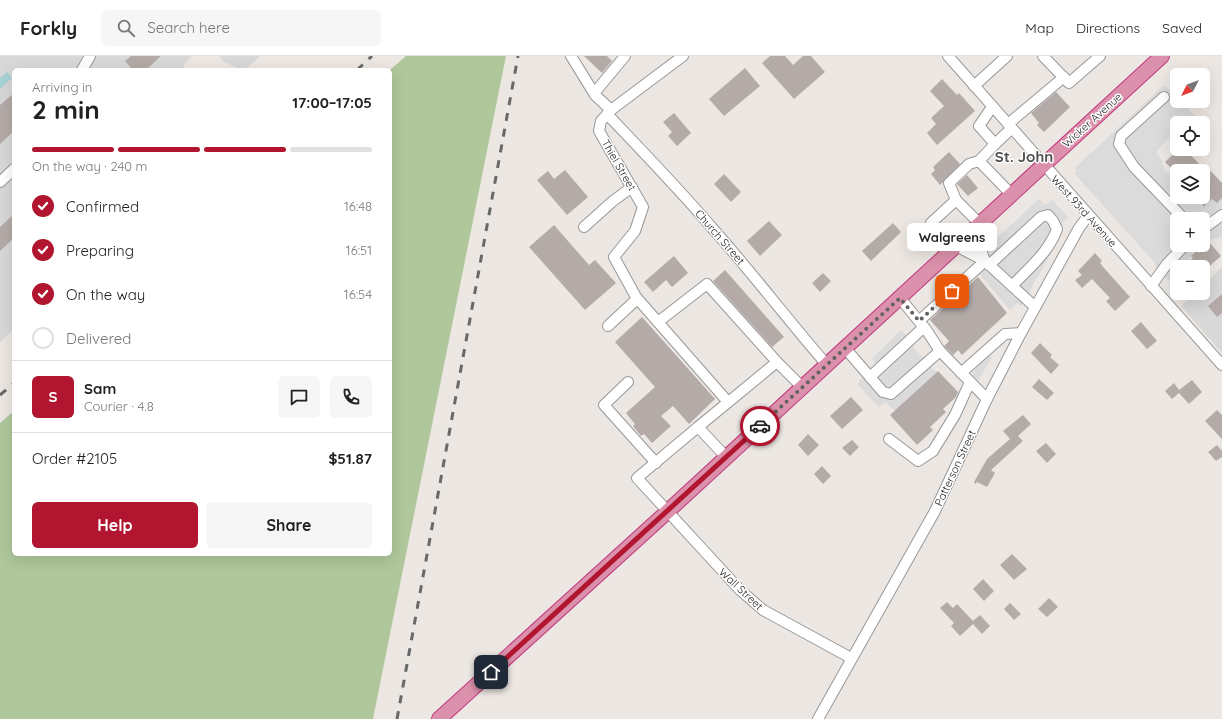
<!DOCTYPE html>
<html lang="en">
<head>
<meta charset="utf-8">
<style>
  body { margin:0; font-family:Quicksand,sans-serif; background:#f6f6f6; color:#222; height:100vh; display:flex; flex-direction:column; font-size:15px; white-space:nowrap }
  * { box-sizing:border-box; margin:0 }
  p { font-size:13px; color:#767676 }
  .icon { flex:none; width:22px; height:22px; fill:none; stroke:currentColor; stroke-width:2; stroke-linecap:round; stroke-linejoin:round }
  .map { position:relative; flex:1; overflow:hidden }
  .panel { position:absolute; left:12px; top:12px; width:380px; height:488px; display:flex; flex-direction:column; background:#fff; border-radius:6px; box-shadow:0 4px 16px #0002 }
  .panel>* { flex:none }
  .needle { width:26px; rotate:228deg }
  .tools { position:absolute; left:1170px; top:12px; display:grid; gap:8px }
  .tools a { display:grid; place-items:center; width:40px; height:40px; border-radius:6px; background:#fff; box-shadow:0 4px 16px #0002; font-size:20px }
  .pin { position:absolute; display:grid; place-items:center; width:34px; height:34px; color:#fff; margin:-17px; border-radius:8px; box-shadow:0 2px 6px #0006 }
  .courier { position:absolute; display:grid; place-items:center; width:40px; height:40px; margin:-20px; border:3px solid #b1152f; border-radius:50%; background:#fff; color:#222; box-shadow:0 1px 5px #0007 }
  .bubble { position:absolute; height:28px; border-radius:6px; background:#fff; box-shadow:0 4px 16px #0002; font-size:13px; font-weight:700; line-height:28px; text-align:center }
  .overview em { font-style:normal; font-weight:700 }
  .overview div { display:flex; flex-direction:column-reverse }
  .overview { display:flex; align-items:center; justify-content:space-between; height:68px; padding:0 20px }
  h1 { font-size:26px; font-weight:700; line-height:30px }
  .bar { display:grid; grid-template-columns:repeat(4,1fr); gap:6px 4px; align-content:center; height:48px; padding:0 20px }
  .bar i { height:5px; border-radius:3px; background:#e0e0e0 }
  .bar .active { background:#b1152f }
  .bar p { grid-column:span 4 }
  .line { display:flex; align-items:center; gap:10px; padding:0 20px; border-top:1px solid #e0e0e0 }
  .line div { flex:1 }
  .round { display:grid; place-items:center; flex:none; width:42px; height:42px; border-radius:6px; background:#f6f6f6 }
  ol { padding:0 20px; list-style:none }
  li { display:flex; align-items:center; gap:12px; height:44px }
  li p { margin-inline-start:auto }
  li .icon { padding:4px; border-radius:50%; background:#b1152f; color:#fff; stroke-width:4 }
  li:last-child { color:#767676 }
  li i { width:22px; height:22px; border:2px solid #e0e0e0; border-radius:50% }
  .primary-button { display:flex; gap:8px; margin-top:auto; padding:8px 20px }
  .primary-button a { flex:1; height:46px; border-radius:6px; background:#b1152f; color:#fff; font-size:16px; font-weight:700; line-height:46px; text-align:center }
  .primary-button a+a { background:#f6f6f6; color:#222 }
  header { display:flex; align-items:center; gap:24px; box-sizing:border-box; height:56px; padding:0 20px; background:#fff; border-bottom:1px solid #e0e0e0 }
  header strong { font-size:19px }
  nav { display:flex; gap:22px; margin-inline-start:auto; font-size:14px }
  .search { width:280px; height:36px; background:#f6f6f6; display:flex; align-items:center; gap:10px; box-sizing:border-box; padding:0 14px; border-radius:6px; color:#767676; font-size:15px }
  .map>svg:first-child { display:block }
</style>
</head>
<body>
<header>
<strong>Forkly</strong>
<div class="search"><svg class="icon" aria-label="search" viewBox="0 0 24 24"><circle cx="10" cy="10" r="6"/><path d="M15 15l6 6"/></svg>Search here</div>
<nav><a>Map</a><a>Directions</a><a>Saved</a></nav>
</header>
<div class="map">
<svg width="1222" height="663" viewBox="0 0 1222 663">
  <rect width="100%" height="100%" fill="#ece7e2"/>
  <g fill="#d9d8d8">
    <path d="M0,0H192L185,7L183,14H14V273L0,286Z"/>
    <path d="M219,0H260L248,11L240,13L224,6Z"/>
    <path d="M1222,211V297L1181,250L1194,237H1203V229Z"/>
  </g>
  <path fill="#afc79b" d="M406,0H506L373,663H0V367L14,355V498H390V14Z"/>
  <g fill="#dbdbdb" fill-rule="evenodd">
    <path d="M1164,29L1177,41V45H1181L1202,67H1177V80L1173,77L1156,96L1161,103L1165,115L1170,117L1173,115L1177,119V141H1201L1207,147L1213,141L1218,146L1222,142V181L1210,184L1199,194L1193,190L1189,194L1193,199L1181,211H1177V219L1170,226L1154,208L1155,207L1074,117L1077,114L1075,112ZM1177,163H1203V189H1177Z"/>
    <path d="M1039,143L1045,149L1052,144L1068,161L1062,167L1063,176L1021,250L1017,247L1010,254L975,213L992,197L987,191Z"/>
    <path d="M901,274L907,280L905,282L936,316L895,355L886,346L879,351L857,328L876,308L872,302Z"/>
    <path d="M986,296L992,301L978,325L972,318Z"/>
  </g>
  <path fill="#a7d2d5" d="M7,16L12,22L0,33V22Z"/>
  <g fill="#b4aba8">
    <path d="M131,0H161L146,14H133L125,5Z"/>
    <path d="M584,0H607L612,5L602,17Z"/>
    <path d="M770,0H785L793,9L803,0H811L825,16L794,43L762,7Z"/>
    <path d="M745,12L760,30L724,60L709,43Z"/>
    <path d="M942,23L957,39L959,37L975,55L937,89L927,77L936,68L931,62L944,50L930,35Z"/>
    <path d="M1056,36L1070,51L1044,76L1037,69L1039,67L1031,57Z"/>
    <path d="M14,37V75L0,88V49Z"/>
    <path d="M674,57L691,77L677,90L668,80L672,76L663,66Z"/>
    <path d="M1179,93H1185L1203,112V107L1222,127V142L1217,147L1212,143L1203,151V115H1174L1165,106Z"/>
    <path d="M949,96L960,108L940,129L931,118L935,114L933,111Z"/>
    <path d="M565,114L588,141L567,159L537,124L548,115L554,123Z"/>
    <path d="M724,118L741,136L731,146L714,128Z"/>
    <path d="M967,119L978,132L968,140L957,128Z"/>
    <path d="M14,158V182L0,195V171Z"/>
    <path d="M769,165L782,179L760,200L747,185Z"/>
    <path d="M893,167L901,176L871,205L862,195Z"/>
    <path d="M554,169L589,209L595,204L616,227L585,254L529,191Z"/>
    <path d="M1210,187L1221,200L1203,216V211H1183L1193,202L1191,200L1197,194L1199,197Z"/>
    <path d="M1095,197L1102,205L1100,207L1104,212L1130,241L1115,255L1106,245L1110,242L1092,223L1082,232L1075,224L1082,219L1078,215Z"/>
    <path d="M674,200L688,217L672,231L666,224L653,236L644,226Z"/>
    <path d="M725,214L784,281L772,291L713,225Z"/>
    <path d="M823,217L831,225L820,236L812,227Z"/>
    <path d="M978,221L1007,257L962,299L958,294L953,299L944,290L949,285L930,264Z"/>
    <path d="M1222,238V257L1217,261L1208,250Z"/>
    <path d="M642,261L715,343L689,368L673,350L661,360L671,370L652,387L644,378L641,380L633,370L635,368L626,357L655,331L615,286Z"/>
    <path d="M1141,266L1157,285L1147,293L1131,275Z"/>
    <path d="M1040,287L1052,299L1050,301L1059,309L1051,318L1031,297Z"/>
    <path d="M938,315L958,336L956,341L943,353L946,356L930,371L933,374L917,389L890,359Z"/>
    <path d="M1039,323L1054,337L1047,344L1032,331Z"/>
    <path d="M1192,324L1202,336L1189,348L1179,337L1172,343L1165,335L1174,327L1179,334Z"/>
    <path d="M851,341L863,354L842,373L830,360Z"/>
    <path d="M1217,354L1222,359V383L1205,365Z"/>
    <path d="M1023,359L1031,368L1018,380L1023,385L991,414L995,417L987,431L977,426L975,428L974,426L987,403L1010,383L1003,375Z"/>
    <path d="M808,378L819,389L808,400L798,389Z"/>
    <path d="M852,384L859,391L850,400L842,392Z"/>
    <path d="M1046,387L1056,398L1047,407L1036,395Z"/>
    <path d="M1217,389L1222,395V401L1216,405L1208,396Z"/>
    <path d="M822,410L831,420L823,428L814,418Z"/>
    <path d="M1012,498L1027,513L1014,524L1000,509Z"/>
    <path d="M983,523L994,535L984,545L973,533Z"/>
    <path d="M1049,542L1058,551L1047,561L1038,553Z"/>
    <path d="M947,546L953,552L957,548L973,565L980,559L990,570L982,578L973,568L960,580L951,570L954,567L940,552Z"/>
    <path d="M1010,547L1021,558L1014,564L1004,553Z"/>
  </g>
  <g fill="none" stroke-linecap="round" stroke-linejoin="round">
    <defs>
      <g id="minor">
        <path d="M571,0L595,39"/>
        <path d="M683,0L611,54L601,65L599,75L643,151L635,175L614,201L636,241L728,346"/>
        <path d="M948,0L1222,309"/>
        <path d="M1043,0L1069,27L1100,0"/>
        <path d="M82,14L90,0"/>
        <path d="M974,30L1007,0"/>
        <path d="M1164,41L1121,80L1119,88L1134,111L1184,163"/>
        <path d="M992,51L979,70L995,88L1011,73"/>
        <path d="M611,54L595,39L596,35L625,0"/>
        <path d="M607,58C643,96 680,134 714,174C753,218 788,264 827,309"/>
        <path d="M1008,68L1064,21"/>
        <path d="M995,88L979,105L1011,138"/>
        <path d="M979,105L969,108L949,127L956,144L980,168"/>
        <path d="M0,126L14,113"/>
        <path d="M584,171L613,145L632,131"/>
        <path d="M974,173L985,205"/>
        <path d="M1203,173L1222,159"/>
        <path d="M956,190L985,205L1035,251"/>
        <path d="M953,193L931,167L956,144"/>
        <path d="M989,209L1041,161L1048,159L1053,165L1057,173C1049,196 1028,213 1012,230"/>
        <path d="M1151,230L1167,208L1185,189"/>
        <path d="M900,242L927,275L940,295L987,343"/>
        <path d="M919,265L985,205"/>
        <path d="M658,266L707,228L777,306"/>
        <path d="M608,270L637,243"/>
        <path d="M845,292L883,336L891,338L940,295"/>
        <path d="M961,317L1005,278L1021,277"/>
        <path d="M870,321L924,271"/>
        <path d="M628,326L604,349L656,407"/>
        <path d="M698,371L637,422L740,534L763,554L851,602"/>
        <path d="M889,383L918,405L933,395L955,359L970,326"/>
        <path d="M726,401L698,371L777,306L802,331"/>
        <path d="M818,663L935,455L987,343L1021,277L1079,172L1088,160"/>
      </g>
      <path id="highway" d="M439,663L667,456L1162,0"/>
    </defs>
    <use href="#minor" stroke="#989898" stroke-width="12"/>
    <use href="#highway" stroke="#c2367e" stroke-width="16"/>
    <use href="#minor" stroke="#fff" stroke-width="10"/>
    <use href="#highway" stroke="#db91ab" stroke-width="14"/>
    <g stroke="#696969" stroke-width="3" stroke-dasharray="8 8" stroke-linecap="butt">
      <path d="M357,14L372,0"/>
      <path d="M0,339L14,327"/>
      <path d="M397,663L518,0"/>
    </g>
  </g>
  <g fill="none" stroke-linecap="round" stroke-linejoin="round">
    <path stroke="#646261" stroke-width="4" stroke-dasharray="0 7.2" d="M760,370L900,242L919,265L952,235"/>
    <path stroke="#b1152f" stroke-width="5" d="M491,616L760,370"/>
  </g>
  <g text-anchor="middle" stroke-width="3" stroke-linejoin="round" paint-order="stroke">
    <g font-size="11" fill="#1b1b1b" stroke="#fff">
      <text transform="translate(1092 64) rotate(-42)" y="4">Wicker Avenue</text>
      <text transform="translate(619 109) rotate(60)" y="4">Thiel Street</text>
      <text transform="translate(1084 155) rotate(48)" y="4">West 93rd Avenue</text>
      <text transform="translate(720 181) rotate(49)" y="4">Church Street</text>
      <text transform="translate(955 412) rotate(-65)" y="4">Patterson Street</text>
      <text transform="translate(741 533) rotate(43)" y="4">Wall Street</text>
    </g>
    <g font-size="15" font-weight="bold" fill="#4e4e4e" stroke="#fff">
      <text x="1024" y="106">St. John</text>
    </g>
  </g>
</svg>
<div class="tools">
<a><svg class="needle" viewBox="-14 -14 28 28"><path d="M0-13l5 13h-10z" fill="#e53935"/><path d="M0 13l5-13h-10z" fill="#767676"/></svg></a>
<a><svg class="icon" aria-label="locate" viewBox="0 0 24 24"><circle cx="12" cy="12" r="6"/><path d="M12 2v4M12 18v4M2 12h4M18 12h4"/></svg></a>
<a><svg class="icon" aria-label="layers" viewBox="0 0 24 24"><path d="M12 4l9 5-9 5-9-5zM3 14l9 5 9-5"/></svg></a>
<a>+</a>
<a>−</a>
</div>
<div class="pin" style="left:952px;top:235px;background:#ea580c"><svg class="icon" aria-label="bag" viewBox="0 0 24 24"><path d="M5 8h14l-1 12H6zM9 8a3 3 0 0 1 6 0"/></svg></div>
<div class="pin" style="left:491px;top:616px;background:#1f2937"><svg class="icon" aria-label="home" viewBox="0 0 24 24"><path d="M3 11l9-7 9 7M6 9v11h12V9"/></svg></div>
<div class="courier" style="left:760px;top:370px"><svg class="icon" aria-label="car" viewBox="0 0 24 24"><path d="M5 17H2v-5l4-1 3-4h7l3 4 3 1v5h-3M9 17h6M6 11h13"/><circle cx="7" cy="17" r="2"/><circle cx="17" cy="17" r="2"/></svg></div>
<div class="bubble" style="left:907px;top:167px;width:90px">Walgreens</div>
<section class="panel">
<div class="overview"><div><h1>2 min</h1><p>Arriving in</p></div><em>17:00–17:05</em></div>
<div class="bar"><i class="active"></i><i class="active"></i><i class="active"></i><i></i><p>On the way · 240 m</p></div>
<ol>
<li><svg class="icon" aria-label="check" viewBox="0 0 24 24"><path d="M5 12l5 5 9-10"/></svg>Confirmed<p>16:48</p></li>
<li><svg class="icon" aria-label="check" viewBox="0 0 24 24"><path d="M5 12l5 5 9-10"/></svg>Preparing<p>16:51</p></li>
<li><svg class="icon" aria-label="check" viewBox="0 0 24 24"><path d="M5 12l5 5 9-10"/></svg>On the way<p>16:54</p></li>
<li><i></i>Delivered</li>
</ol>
<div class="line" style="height:72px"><b class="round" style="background:#b1152f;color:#fff">S</b><div><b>Sam</b><p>Courier · 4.8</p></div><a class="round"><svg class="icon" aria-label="chat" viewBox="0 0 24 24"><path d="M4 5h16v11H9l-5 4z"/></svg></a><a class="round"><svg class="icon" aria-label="phone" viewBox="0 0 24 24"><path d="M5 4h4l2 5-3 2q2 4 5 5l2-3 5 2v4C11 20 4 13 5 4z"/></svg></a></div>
<div class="line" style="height:52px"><div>Order #2105</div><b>$51.87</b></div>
<div class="primary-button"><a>Help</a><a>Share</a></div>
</section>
</div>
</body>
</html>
